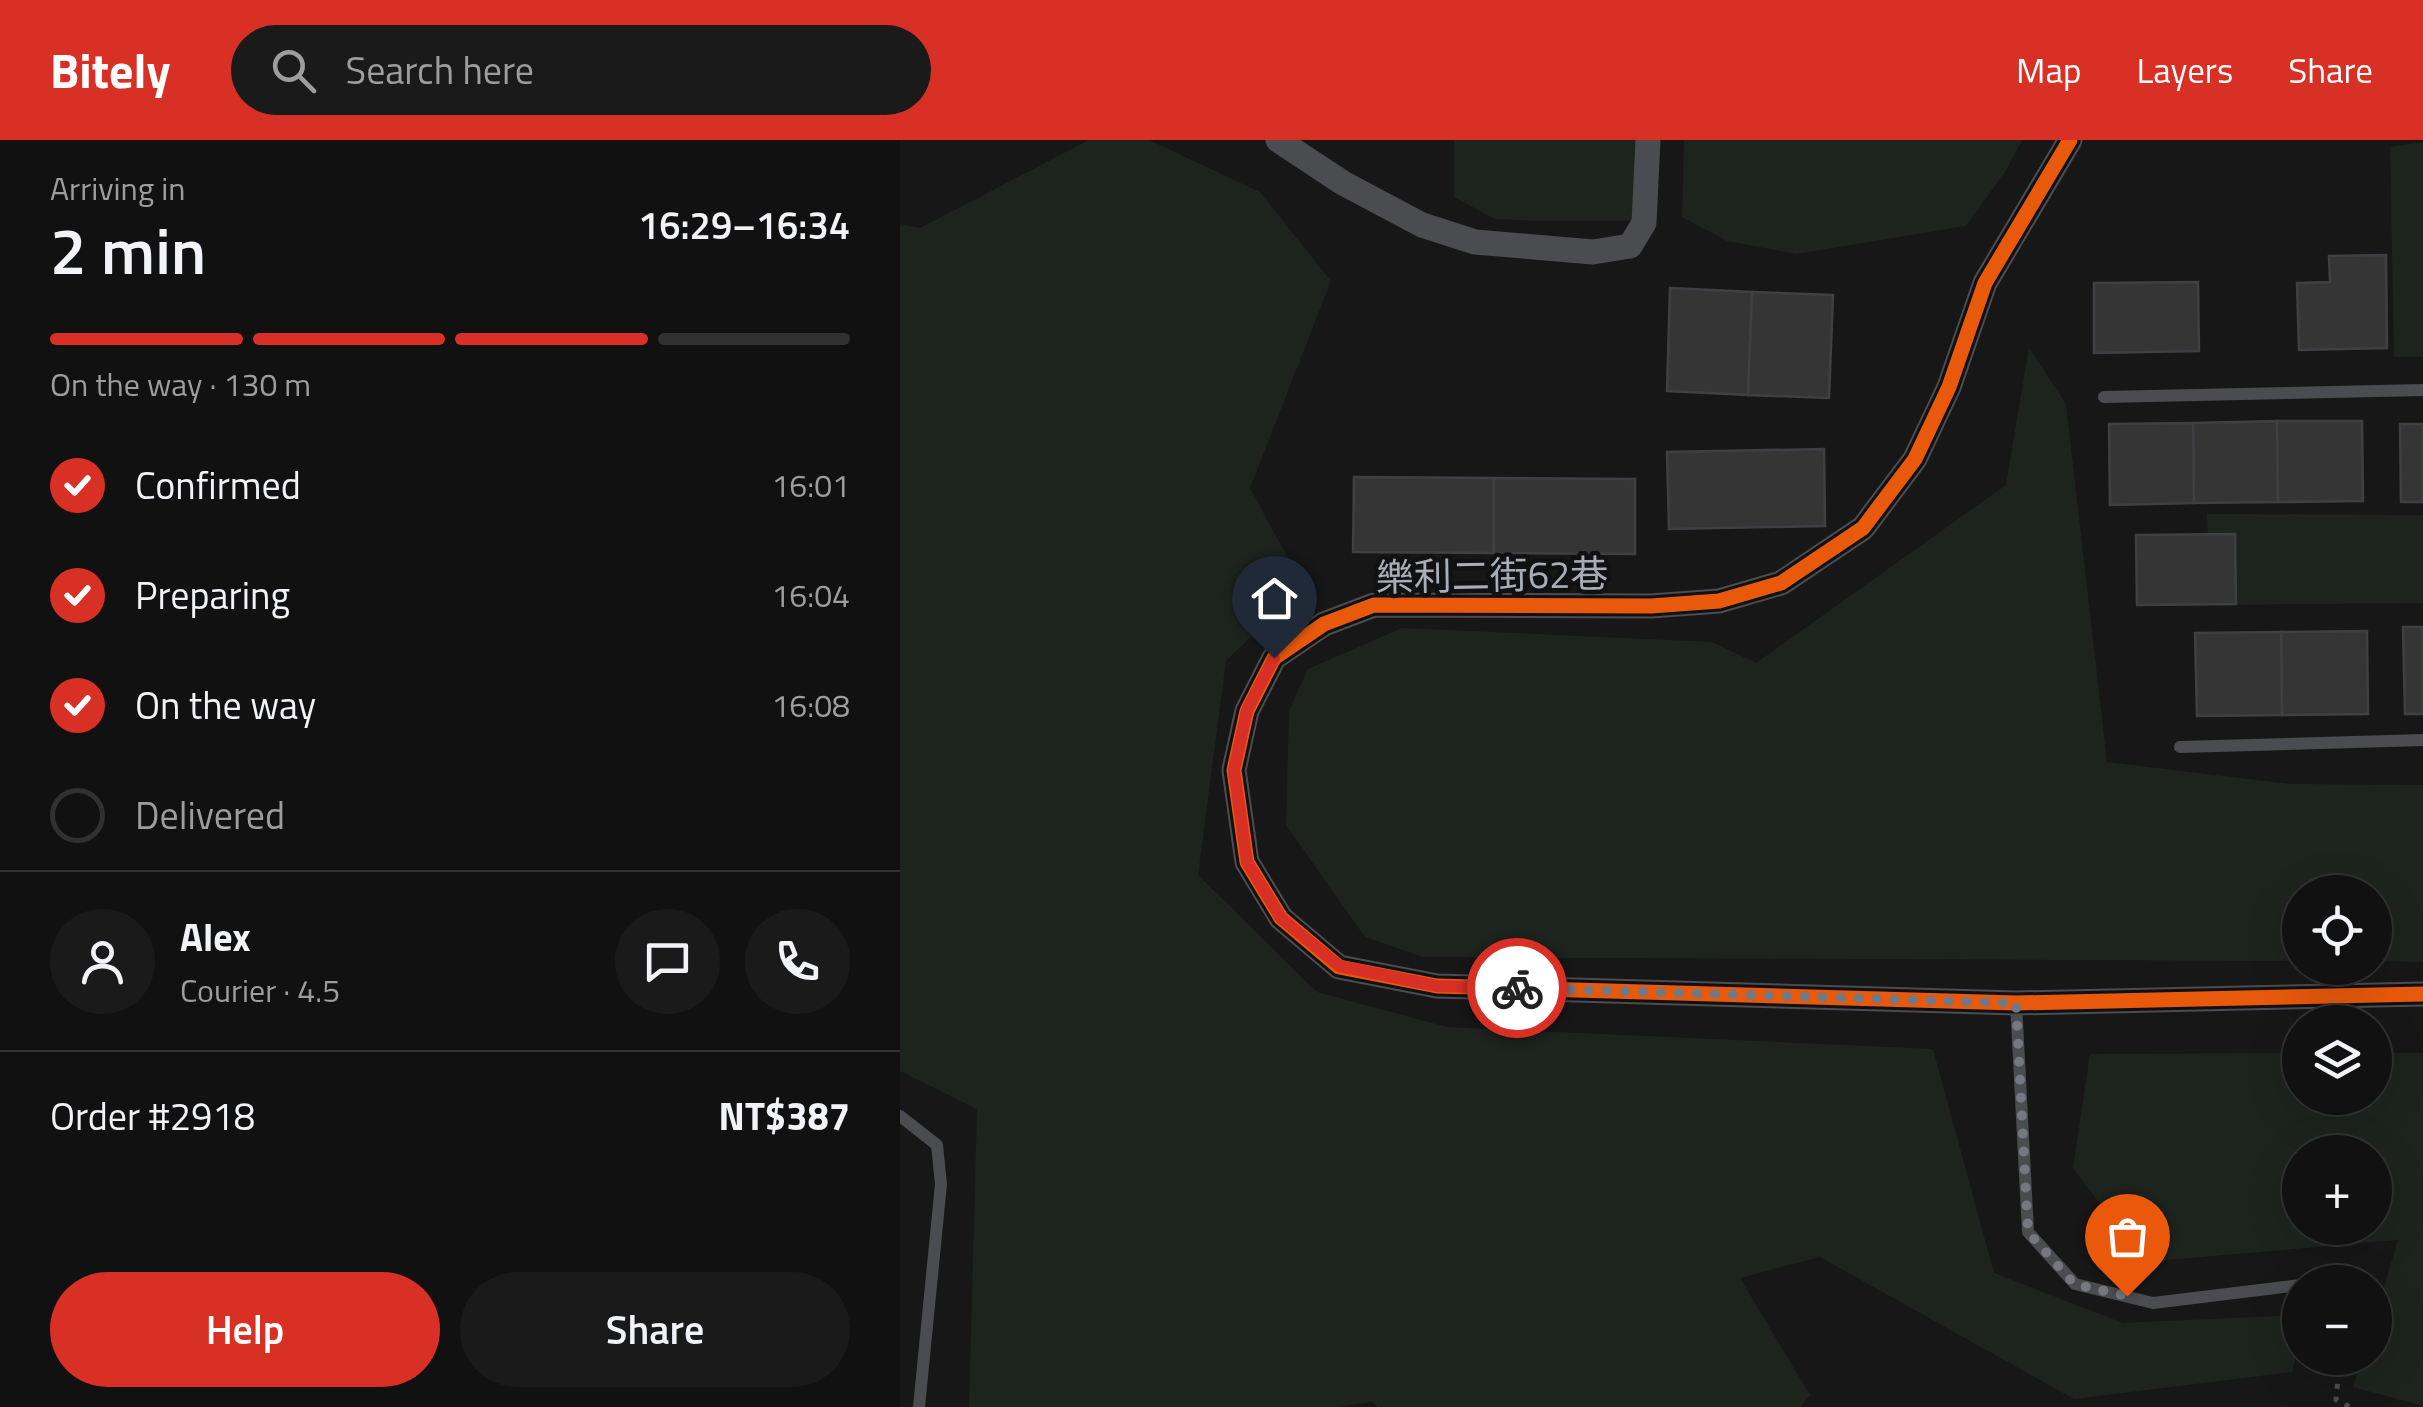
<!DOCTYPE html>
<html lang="en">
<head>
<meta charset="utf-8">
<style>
  body { margin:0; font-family:"Titillium Web","Noto Sans TC",sans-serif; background:#1a1a1a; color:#f1f3f6; height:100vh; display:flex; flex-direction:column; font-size:38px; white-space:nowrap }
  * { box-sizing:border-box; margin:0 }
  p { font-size:32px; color:#9c9d9f }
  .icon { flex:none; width:55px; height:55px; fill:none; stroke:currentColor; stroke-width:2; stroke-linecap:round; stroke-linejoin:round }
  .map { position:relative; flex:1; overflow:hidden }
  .drawer { display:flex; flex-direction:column; background:#111; width:900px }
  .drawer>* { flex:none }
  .buttons { position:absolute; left:1382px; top:735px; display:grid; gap:20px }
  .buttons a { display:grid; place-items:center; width:110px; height:110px; border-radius:50%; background:#111; box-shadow:0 10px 40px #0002,0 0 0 2px #303131; font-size:50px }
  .pin { position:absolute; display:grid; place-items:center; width:85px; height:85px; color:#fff; margin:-102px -42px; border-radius:50% 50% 50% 0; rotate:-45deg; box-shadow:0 0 10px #0007 }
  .pin .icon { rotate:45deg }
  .courier { position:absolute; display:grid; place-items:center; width:100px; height:100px; margin:-50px; border:8px solid #d93025; border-radius:50%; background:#fff; color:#222; box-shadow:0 2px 12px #0007 }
  .overview em { font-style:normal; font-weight:600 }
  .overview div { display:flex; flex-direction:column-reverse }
  .overview { display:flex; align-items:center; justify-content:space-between; height:170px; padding:0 50px }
  h1 { font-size:65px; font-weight:600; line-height:75px }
  .bar { display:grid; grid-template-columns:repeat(4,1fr); gap:15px 10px; align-content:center; height:120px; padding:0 50px }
  .bar i { height:12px; border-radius:8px; background:#303131 }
  .bar .active { background:#d93025 }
  .bar p { grid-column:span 4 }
  .line { display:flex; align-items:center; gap:25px; padding:0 50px; border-top:2px solid #303131 }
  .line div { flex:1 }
  .round { display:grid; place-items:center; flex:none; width:105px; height:105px; border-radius:52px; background:#1a1a1a }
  ol { padding:0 50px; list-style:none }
  li { display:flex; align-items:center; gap:30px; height:110px }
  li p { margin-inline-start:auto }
  li .icon { padding:10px; border-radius:50%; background:#d93025; color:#fff; stroke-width:4 }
  li:last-child { color:#9c9d9f }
  li i { width:55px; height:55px; border:5px solid #303131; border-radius:50% }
  .primary-button { display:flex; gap:20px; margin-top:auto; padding:20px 50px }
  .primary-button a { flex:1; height:115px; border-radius:60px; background:#d93025; color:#fff; font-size:40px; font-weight:600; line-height:115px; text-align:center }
  .primary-button a+a { background:#1a1a1a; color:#f1f3f6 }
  header { display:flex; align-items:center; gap:60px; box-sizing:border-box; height:140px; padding:0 50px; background:#d93025; color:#fff }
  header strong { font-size:48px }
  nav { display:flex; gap:55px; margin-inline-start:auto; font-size:35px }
  .search { width:700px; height:90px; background:#1a1a1a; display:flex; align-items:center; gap:25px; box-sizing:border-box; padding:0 35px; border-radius:55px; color:#9c9d9f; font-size:38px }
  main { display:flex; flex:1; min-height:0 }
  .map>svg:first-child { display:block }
</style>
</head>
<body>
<header>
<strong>Bitely</strong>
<div class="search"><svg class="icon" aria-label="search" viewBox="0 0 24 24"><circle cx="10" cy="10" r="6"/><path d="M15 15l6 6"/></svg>Search here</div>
<nav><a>Map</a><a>Layers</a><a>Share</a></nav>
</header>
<main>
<section class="drawer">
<div class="overview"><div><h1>2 min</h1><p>Arriving in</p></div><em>16:29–16:34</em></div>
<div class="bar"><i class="active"></i><i class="active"></i><i class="active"></i><i></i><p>On the way · 130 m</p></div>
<ol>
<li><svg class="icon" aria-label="check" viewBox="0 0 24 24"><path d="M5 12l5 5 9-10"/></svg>Confirmed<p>16:01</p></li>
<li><svg class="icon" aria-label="check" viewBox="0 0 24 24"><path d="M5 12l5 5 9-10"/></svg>Preparing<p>16:04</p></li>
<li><svg class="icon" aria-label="check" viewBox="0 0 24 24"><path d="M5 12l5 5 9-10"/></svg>On the way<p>16:08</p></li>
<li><i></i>Delivered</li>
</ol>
<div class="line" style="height:180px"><a class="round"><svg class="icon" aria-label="person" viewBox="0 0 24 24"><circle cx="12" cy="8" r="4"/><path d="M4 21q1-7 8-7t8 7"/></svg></a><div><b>Alex</b><p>Courier · 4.5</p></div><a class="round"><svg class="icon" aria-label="chat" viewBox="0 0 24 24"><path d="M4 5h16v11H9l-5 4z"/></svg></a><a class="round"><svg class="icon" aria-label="phone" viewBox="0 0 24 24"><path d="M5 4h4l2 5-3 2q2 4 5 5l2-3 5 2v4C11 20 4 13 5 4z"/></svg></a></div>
<div class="line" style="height:130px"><div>Order #2918</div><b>NT$387</b></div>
<div class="primary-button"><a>Help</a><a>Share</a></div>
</section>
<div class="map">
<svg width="1523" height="1267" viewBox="0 0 1523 1267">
  <rect width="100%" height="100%" fill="#171717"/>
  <g fill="#1d241e" fill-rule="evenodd">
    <path d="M189,0H249L360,52L431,141L350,348L403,446L326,521L298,735L417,852L547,887L1033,909L1094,1133L1223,1183L1400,1175V1202L1392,1232L1174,1259L920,1117L840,1138L910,1255L900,1267H478L472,1262L437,1267H69L77,969L0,931V84L20,88Z"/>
    <path d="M554,0H737L734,81H640L595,79L554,57Z"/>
    <path d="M784,0H1122L1107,29L1066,86L896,114L827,101L782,77Z"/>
    <path d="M1523,2V217H1494L1490,7Z"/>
    <path d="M1129,208L1166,264L1207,622L1391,644L1523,645V822L1475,821V752H1400V821L523,817L465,797L386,685L389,571L408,529L502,488L812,502L856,523L1106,345Z"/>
    <path d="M1307,374L1523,375V463L1311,465Z"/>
    <path d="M1400,913V958H1475V913H1523V1266L1453,1247L1462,1218H1475V1176L1498,1100L1244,1122L1173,1028L1190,914ZM1475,1012V1088H1400V1012Z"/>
  </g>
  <g fill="#353536" stroke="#3f4043" stroke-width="2.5">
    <path d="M1486,115L1487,208L1399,210L1397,143L1430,142L1429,116Z"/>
    <path d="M1298,142L1299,211L1194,213V143Z"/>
    <path d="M770,148L852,152L848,255L767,251Z"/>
    <path d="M852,152L933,155L929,258L848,255Z"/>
    <path d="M1377,281L1378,362L1294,363L1293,283Z"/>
    <path d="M1377,281H1462L1463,361L1378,362Z"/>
    <path d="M1293,283L1294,363L1210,365L1209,284Z"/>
    <path d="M1500,284H1523V362H1501Z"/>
    <path d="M924,309L925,386L769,389L767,312Z"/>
    <path d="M454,337L594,338V413L453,412Z"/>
    <path d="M594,338L735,339V414L594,413Z"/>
    <path d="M1335,394L1336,464L1237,465L1236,395Z"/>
    <path d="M1503,487H1523V574H1505Z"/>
    <path d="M1467,491L1468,574L1382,575L1381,492Z"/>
    <path d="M1381,492L1382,575L1297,576L1295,493Z"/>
  </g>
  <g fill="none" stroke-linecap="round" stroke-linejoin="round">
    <path stroke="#4d4e52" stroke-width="5" stroke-dasharray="5 8" stroke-linecap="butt" d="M1440,1218L1436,1260L1450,1267"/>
    <g stroke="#4b4c50" stroke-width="12">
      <path d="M1204,257L1523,250"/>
      <path d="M1280,607L1523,600"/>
      <path d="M1116,863L1128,1092L1175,1144L1253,1163L1400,1145"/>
      <path d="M0,976L37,1005L41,1044L19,1267"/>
      <path d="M1425,1142L1448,1140"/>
    </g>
    <g stroke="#4b4c50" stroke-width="25">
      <path d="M378,0L443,43L522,85L575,102L693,112L730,106L744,83L748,0"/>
      <path d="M1170,0L1085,143L1049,247L1015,319L963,388L881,443L819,461L751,466L474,465L424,484L374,518L347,571L334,630L347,722L381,778L439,827L537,846L1116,863L1523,854"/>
    </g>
    <defs>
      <path id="cycleway" d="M1170,0L1085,143L1049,247L1015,319L963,388L881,443L819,461L751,466L474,465L424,484L374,518L347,571L334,630L347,722L381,778L439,827L537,846L1116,863L1523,854"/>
    </defs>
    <use href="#cycleway" stroke="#111113" stroke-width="21"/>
    <use href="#cycleway" stroke="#e8590c" stroke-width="15"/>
  </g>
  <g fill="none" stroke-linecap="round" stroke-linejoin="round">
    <path stroke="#757880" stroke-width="10" stroke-dasharray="0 18" d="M617,848L1116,863L1128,1092L1174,1144L1227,1156"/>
    <path stroke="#d93025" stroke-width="12" d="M374,518L347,570L334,630L347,722L381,778L439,826L537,846L617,848"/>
  </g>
  <g text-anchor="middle" stroke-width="9" stroke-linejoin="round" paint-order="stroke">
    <g font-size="38" fill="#a8adb8" stroke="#111113">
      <text transform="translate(592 436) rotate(-1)" y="13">樂利二街62巷</text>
    </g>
  </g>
</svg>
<div class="buttons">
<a><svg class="icon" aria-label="locate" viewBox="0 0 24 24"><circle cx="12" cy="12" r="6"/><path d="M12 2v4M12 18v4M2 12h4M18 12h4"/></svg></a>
<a><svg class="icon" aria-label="layers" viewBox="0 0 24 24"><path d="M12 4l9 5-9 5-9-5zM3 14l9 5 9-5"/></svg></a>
<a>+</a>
<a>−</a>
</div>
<div class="pin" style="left:1227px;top:1156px;background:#ea580c"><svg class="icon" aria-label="bag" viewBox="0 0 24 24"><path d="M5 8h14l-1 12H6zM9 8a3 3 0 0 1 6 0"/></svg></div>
<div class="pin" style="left:374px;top:518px;background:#1f2937"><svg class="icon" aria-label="home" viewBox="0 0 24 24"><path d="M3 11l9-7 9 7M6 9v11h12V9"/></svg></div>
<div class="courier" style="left:617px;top:848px"><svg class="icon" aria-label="bike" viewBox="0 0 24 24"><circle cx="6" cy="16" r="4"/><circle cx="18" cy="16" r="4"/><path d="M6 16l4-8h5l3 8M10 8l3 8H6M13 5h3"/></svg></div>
</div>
</main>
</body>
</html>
